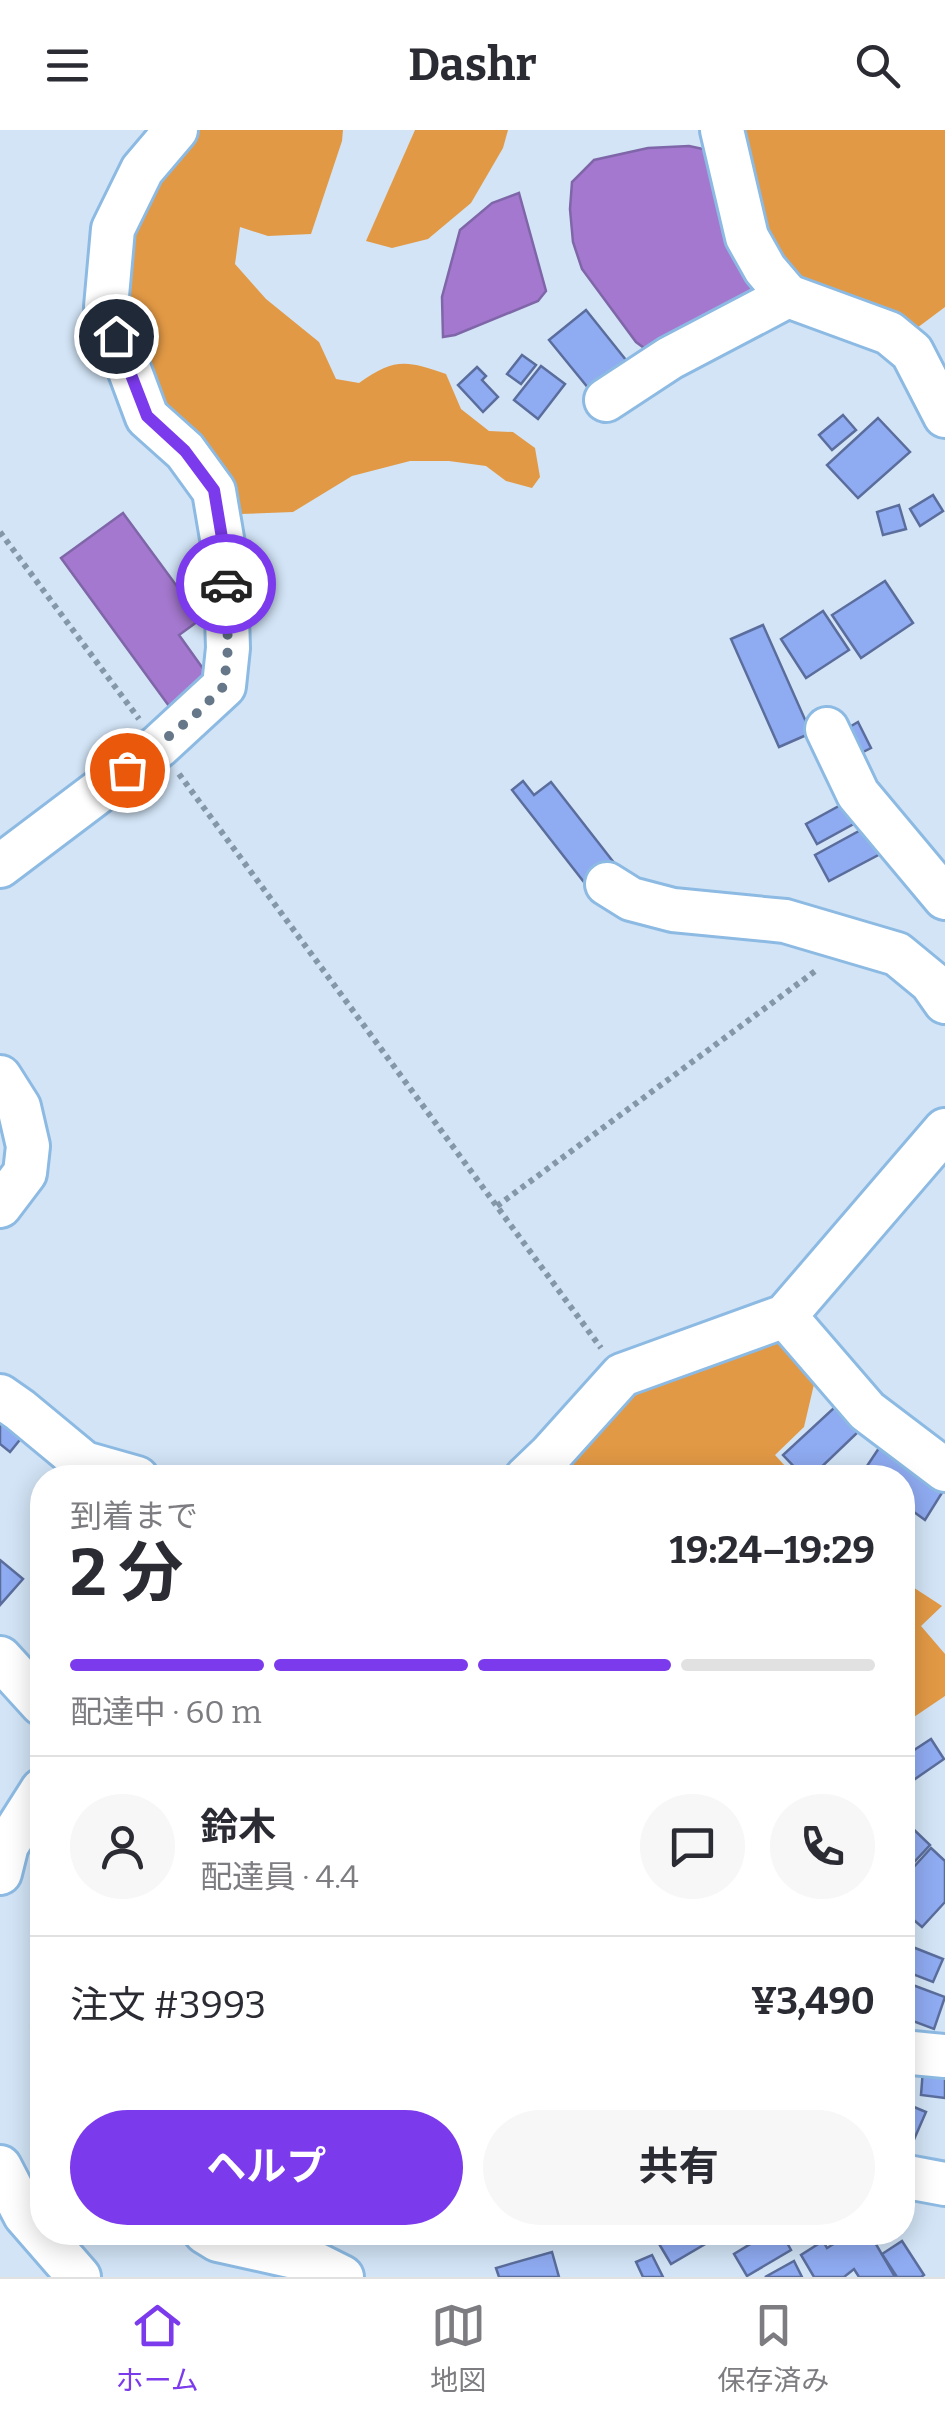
<!DOCTYPE html>
<html lang="ja">
<head>
<meta charset="utf-8">
<style>
  body { margin:0; font-family:Bitter,"Noto Sans JP",serif; background:#f7f7f7; color:#2b2b33; height:100vh; display:flex; flex-direction:column; font-size:38px; white-space:nowrap }
  * { box-sizing:border-box; margin:0 }
  p { font-size:32px; color:#7c7c81 }
  .icon { flex:none; width:55px; height:55px; fill:none; stroke:currentColor; stroke-width:2; stroke-linecap:round; stroke-linejoin:round }
  .map { position:relative; flex:1; overflow:hidden }
  .panel { position:absolute; left:30px; top:1335px; width:885px; height:780px; display:flex; flex-direction:column; background:#fff; border-radius:40px; box-shadow:0 5px 25px #0003 }
  .panel>* { flex:none }
  .pin { position:absolute; display:grid; place-items:center; width:85px; height:85px; color:#fff; margin:-42px; border:5px solid #fff; border-radius:50%; box-shadow:0 2px 10px #0007 }
  .courier { position:absolute; display:grid; place-items:center; width:100px; height:100px; margin:-50px; border:8px solid #7c3aed; border-radius:50%; background:#fff; color:#222; box-shadow:0 2px 12px #0007 }
  .overview em { font-style:normal; font-weight:700 }
  .overview div { display:flex; flex-direction:column-reverse }
  .overview { display:flex; align-items:center; justify-content:space-between; height:170px; padding:0 40px }
  h1 { font-size:65px; font-weight:700; line-height:75px }
  .bar { display:grid; grid-template-columns:repeat(4,1fr); gap:15px 10px; align-content:center; height:120px; padding:0 40px }
  .bar i { height:12px; border-radius:8px; background:#e1e1e2 }
  .bar .active { background:#7c3aed }
  .bar p { grid-column:span 4 }
  .line { display:flex; align-items:center; gap:25px; padding:0 40px; border-top:2px solid #e1e1e2 }
  .line div { flex:1 }
  .round { display:grid; place-items:center; flex:none; width:105px; height:105px; border-radius:52px; background:#f7f7f7 }
  .button { display:flex; gap:20px; margin-top:auto; padding:20px 40px }
  .button a { flex:1; height:115px; border-radius:60px; background:#7c3aed; color:#fff; font-size:40px; font-weight:700; line-height:115px; text-align:center }
  .button a+a { background:#f7f7f7; color:#2b2b33 }
  header { display:flex; justify-content:space-between; align-items:center; height:130px; padding:0 40px; background:#fff; font-size:45px; font-weight:700 }
  .tabs { display:flex; justify-content:space-around; align-items:center; height:140px; border-top:2px solid #e1e1e2; background:#fff; font-size:28px; color:#7c7c81 }
  .tabs a { display:grid; justify-items:center; gap:5px }
  .tabs .active { color:#7c3aed }
  .map>svg:first-child { display:block }
</style>
</head>
<body>
<header><svg class="icon" aria-label="menu" viewBox="0 0 24 24"><path d="M4 6h16M4 12h16M4 18h16"/></svg>Dashr<svg class="icon" aria-label="search" viewBox="0 0 24 24"><circle cx="10" cy="10" r="6"/><path d="M15 15l6 6"/></svg></header>
<div class="map">
<svg width="945" height="2147" viewBox="0 0 945 2147">
  <rect width="100%" height="100%" fill="#d2e4f6"/>
  <g fill="#e29945">
    <path d="M187,0H343L342,11L311,104L268,106L240,97L235,134L266,169L319,212L336,249L359,253C394,228 406,230 446,244L461,279L489,301L513,302L535,318L540,347L532,358L506,351L486,336L449,331H410L352,346L293,382L240,384L222,350L186,311L127,218L122,96Z"/>
    <path d="M415,0H508L503,18L471,73L428,109L392,118L366,111Z"/>
    <path d="M738,0H945V177L913,201L812,167L755,102Z"/>
    <path d="M750,1209L786,1215L815,1250L804,1297L775,1325L795,1347L546,1348L626,1256Z"/>
    <path d="M902,1450L942,1476L921,1496L945,1524V1566L911,1589L903,1582Z"/>
    <path d="M42,1808V1973C24,1923 28,1858 42,1808Z"/>
  </g>
  <g fill="#a478ce" stroke="#7f66a8" stroke-width="2.5">
    <path d="M689,16L708,20L765,164L655,226L636,212L582,139L573,112L570,79L572,52L594,30L648,18Z"/>
    <path d="M519,63L546,161L538,171L455,205L443,207L442,167L460,100L492,73Z"/>
    <path d="M123,383L201,489L179,505L209,547L169,576L61,428Z"/>
  </g>
  <g fill="#8fabf1" stroke="#5a6d9c" stroke-width="2.5">
    <path d="M586,180L634,240L598,270L549,210Z"/>
    <path d="M522,225L536,235L521,254L507,244Z"/>
    <path d="M541,236L565,254L538,289L514,270Z"/>
    <path d="M477,237L486,246L482,250L498,267L483,282L458,255Z"/>
    <path d="M843,285L856,300L832,320L819,305Z"/>
    <path d="M878,288L910,322L858,368L827,335Z"/>
    <path d="M933,365L943,381L920,396L910,379Z"/>
    <path d="M899,375L906,399L883,405L877,382Z"/>
    <path d="M885,451L913,493L861,528L832,485Z"/>
    <path d="M823,481L849,520L806,548L781,509Z"/>
    <path d="M763,495L811,603L779,617L731,509Z"/>
    <path d="M858,592L871,618L853,627L841,602Z"/>
    <path d="M523,651L534,665L551,652L615,734L587,756L512,660Z"/>
    <path d="M850,670L861,690L817,714L806,694Z"/>
    <path d="M870,695L884,722L829,751L815,725Z"/>
    <path d="M835,1277L858,1302L810,1348H805L783,1325Z"/>
    <path d="M0,1287L23,1306L10,1322L0,1314Z"/>
    <path d="M881,1315L945,1358L925,1390L907,1377L902,1384V1348H859Z"/>
    <path d="M0,1430L23,1449L0,1475Z"/>
    <path d="M931,1609L944,1629L902,1658V1628Z"/>
    <path d="M908,1694L930,1715L902,1745V1700Z"/>
    <path d="M931,1718L945,1731V1772L922,1797L902,1780V1750Z"/>
    <path d="M910,1816L943,1829L933,1852L902,1840V1834Z"/>
    <path d="M902,1851L945,1867L934,1899L902,1887Z"/>
    <path d="M923,1939L945,1941V1968L921,1965Z"/>
    <path d="M902,1972L926,1982L909,2021L902,2019Z"/>
    <path d="M652,2102H724V2103L671,2134Z"/>
    <path d="M770,2102H781L791,2120L747,2146L734,2124Z"/>
    <path d="M853,2102H869L895,2147H859L854,2139L844,2147H814L801,2125L823,2111L827,2118Z"/>
    <path d="M902,2111L924,2145L921,2147H897L882,2124Z"/>
    <path d="M552,2122L559,2147H499L496,2138Z"/>
    <path d="M652,2125L663,2147H643L636,2132Z"/>
    <path d="M794,2131L802,2147H765Z"/>
  </g>
  <g fill="none" stroke-linecap="round" stroke-linejoin="round">
    <defs>
      <g id="minor">
        <path d="M722,0L747,107L765,139L788,166"/>
        <path d="M606,270L670,228L788,166L889,203L912,222L945,286"/>
        <path d="M827,599L858,664L945,768"/>
        <path d="M0,736L159,616L224,556L228,518L225,426L214,361L185,321L147,287L106,177L113,99L142,40L176,0"/>
        <path d="M607,754L631,769L673,780L785,791L897,824L931,852L945,872"/>
        <path d="M0,947L19,977L28,1016L25,1043L0,1076"/>
        <path d="M785,1186L867,1281L945,1340"/>
        <path d="M0,1266L20,1280L84,1333L137,1348"/>
        <path d="M526,1348L550,1325L622,1245L785,1186L945,1000"/>
        <path d="M0,1528L42,1574"/>
        <path d="M0,1743L7,1715L42,1660"/>
        <path d="M902,1922L945,1926"/>
        <path d="M0,2037L25,2085L79,2147"/>
        <path d="M902,2046L945,2054"/>
        <path d="M205,2102L218,2110L308,2130L342,2147"/>
      </g>
    </defs>
    <use href="#minor" stroke="#8cbae3" stroke-width="48"/>
    <g stroke="#8497a8" stroke-width="6" stroke-dasharray="5 5" stroke-linecap="butt">
      <path d="M0,402L139,589"/>
      <path d="M179,644L601,1218"/>
      <path d="M497,1076L818,839"/>
    </g>
    <use href="#minor" stroke="#fff" stroke-width="42"/>
  </g>
  <g fill="none" stroke-linecap="round" stroke-linejoin="round">
    <path stroke="#657789" stroke-width="10" stroke-dasharray="0 18" d="M127,640L194,586L224,556L228,518L226,454"/>
    <path stroke="#7c3aed" stroke-width="12" d="M116,206L147,286L185,321L214,360L225,426L226,454"/>
  </g>
</svg>
<div class="pin" style="left:127px;top:640px;background:#ea580c"><svg class="icon" aria-label="bag" viewBox="0 0 24 24"><path d="M5 8h14l-1 12H6zM9 8a3 3 0 0 1 6 0"/></svg></div>
<div class="pin" style="left:116px;top:206px;background:#1f2937"><svg class="icon" aria-label="home" viewBox="0 0 24 24"><path d="M3 11l9-7 9 7M6 9v11h12V9"/></svg></div>
<div class="courier" style="left:226px;top:454px"><svg class="icon" aria-label="car" viewBox="0 0 24 24"><path d="M5 17H2v-5l4-1 3-4h7l3 4 3 1v5h-3M9 17h6M6 11h13"/><circle cx="7" cy="17" r="2"/><circle cx="17" cy="17" r="2"/></svg></div>
<section class="panel">
<div class="overview"><div><h1>2 分</h1><p>到着まで</p></div><em>19:24–19:29</em></div>
<div class="bar"><i class="active"></i><i class="active"></i><i class="active"></i><i></i><p>配達中 · 60 m</p></div>
<div class="line" style="height:180px"><a class="round"><svg class="icon" aria-label="person" viewBox="0 0 24 24"><circle cx="12" cy="8" r="4"/><path d="M4 21q1-7 8-7t8 7"/></svg></a><div><b>鈴木</b><p>配達員 · 4.4</p></div><a class="round"><svg class="icon" aria-label="chat" viewBox="0 0 24 24"><path d="M4 5h16v11H9l-5 4z"/></svg></a><a class="round"><svg class="icon" aria-label="phone" viewBox="0 0 24 24"><path d="M5 4h4l2 5-3 2q2 4 5 5l2-3 5 2v4C11 20 4 13 5 4z"/></svg></a></div>
<div class="line" style="height:130px"><div>注文 #3993</div><b>¥3,490</b></div>
<div class="button"><a>ヘルプ</a><a>共有</a></div>
</section>
</div>
<nav class="tabs">
<a class="active"><svg class="icon" aria-label="home" viewBox="0 0 24 24"><path d="M3 11l9-7 9 7M6 9v11h12V9"/></svg>ホーム</a>
<a><svg class="icon" aria-label="map" viewBox="0 0 24 24"><path d="M3 6l6-2 6 2 6-2v14l-6 2-6-2-6 2zM9 4v14M15 6v14"/></svg>地図</a>
<a><svg class="icon" aria-label="saved" viewBox="0 0 24 24"><path d="M7 4h10v16l-5-4-5 4z"/></svg>保存済み</a>
</nav>
</body>
</html>
